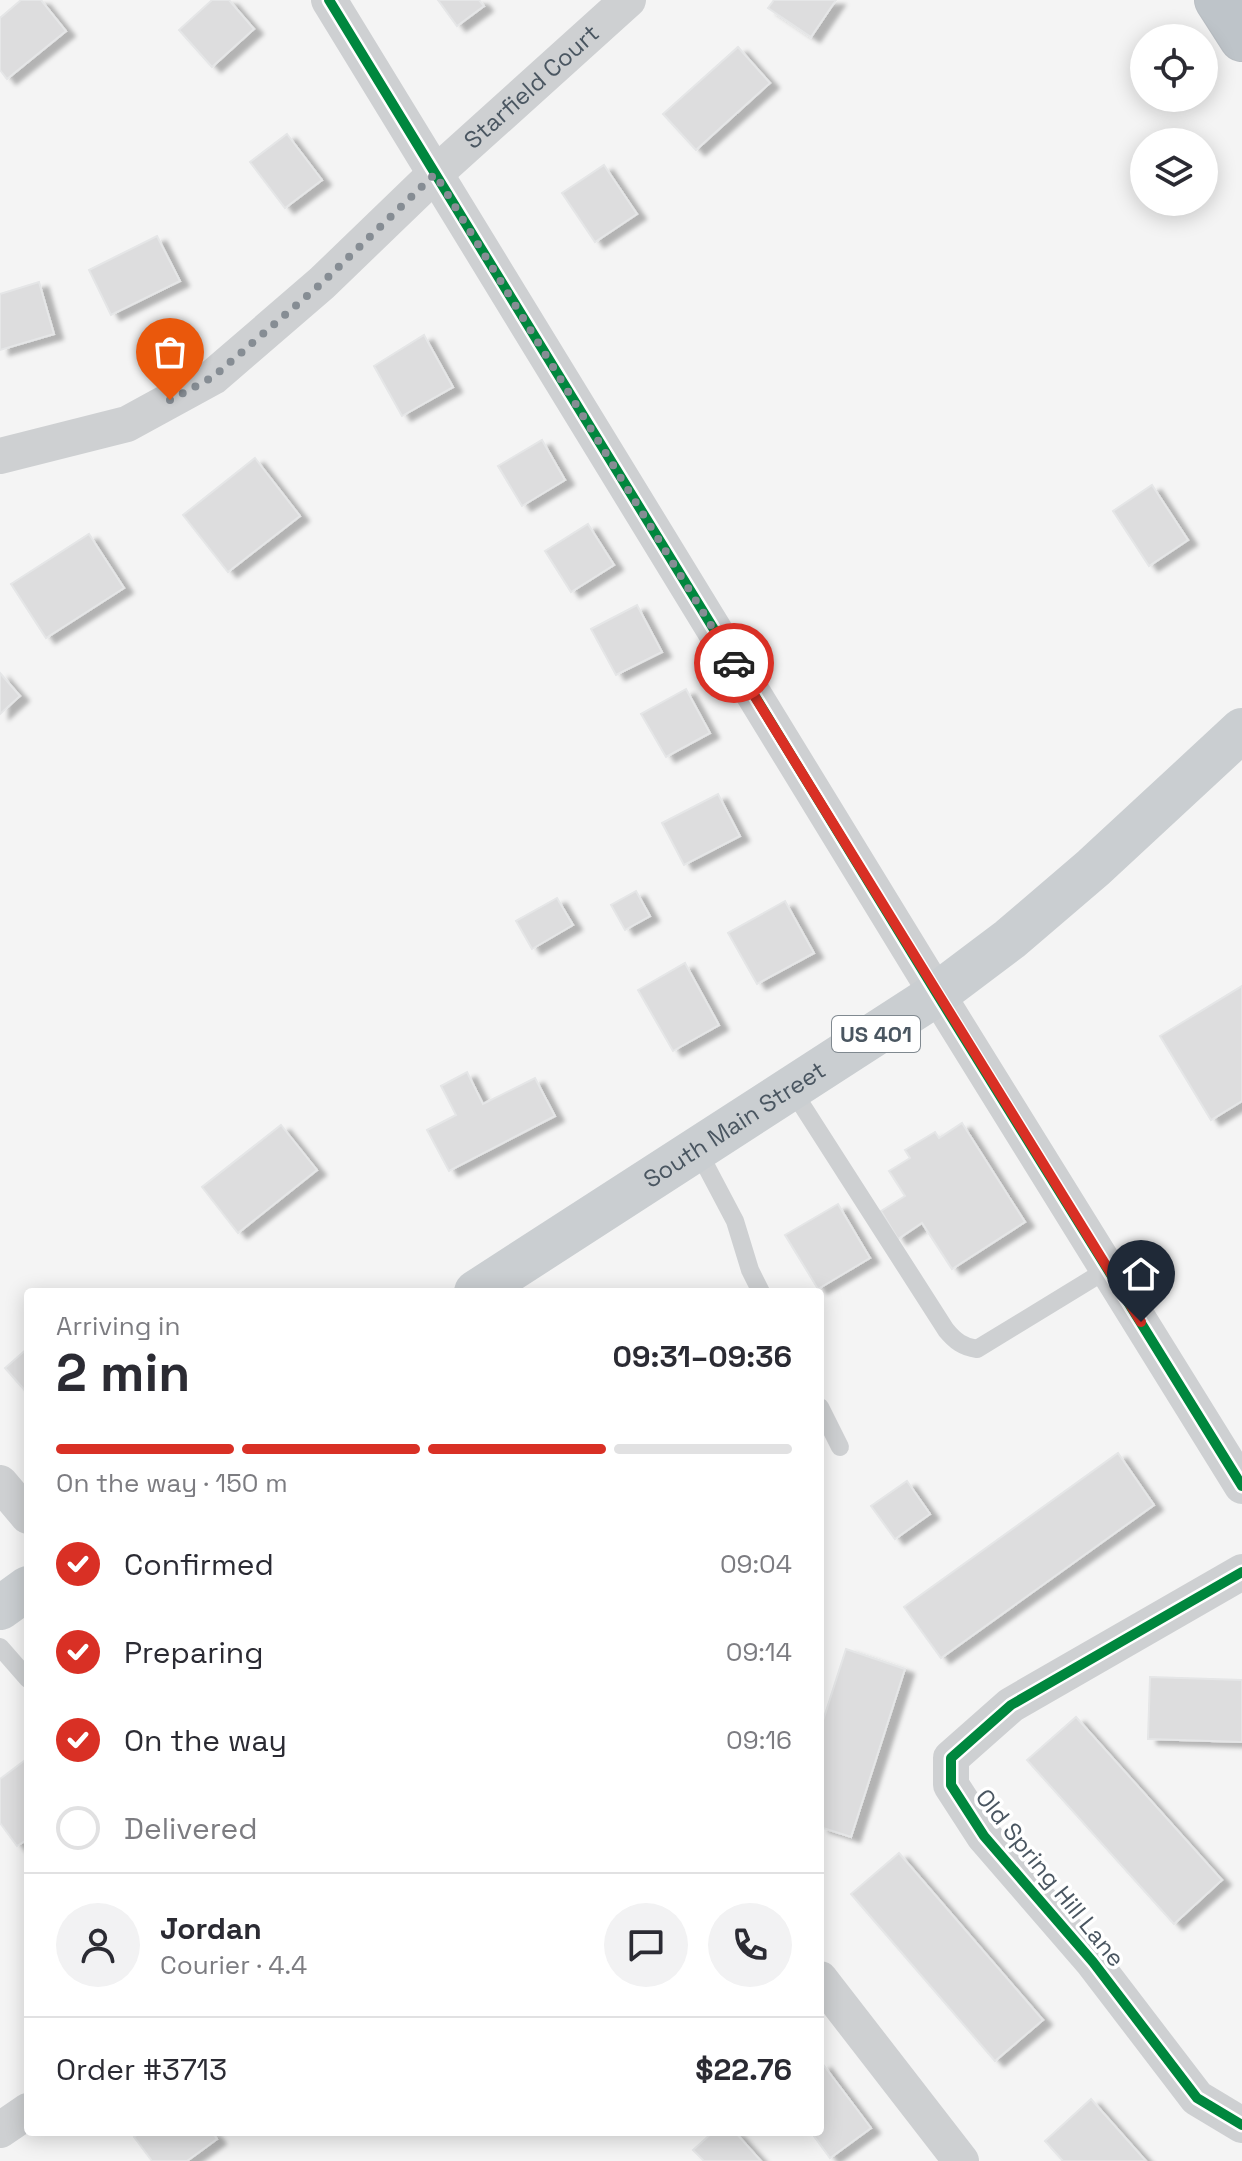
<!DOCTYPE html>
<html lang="en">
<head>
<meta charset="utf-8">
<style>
  body { margin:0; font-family:"Space Grotesk",sans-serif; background:#f2f2f3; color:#2b2b33; height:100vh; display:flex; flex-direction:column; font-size:30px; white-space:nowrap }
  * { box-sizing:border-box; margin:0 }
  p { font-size:26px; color:#7c7c81 }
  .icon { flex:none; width:44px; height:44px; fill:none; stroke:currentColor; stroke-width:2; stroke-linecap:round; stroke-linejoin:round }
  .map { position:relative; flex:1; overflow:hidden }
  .sheet { position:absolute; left:24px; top:1288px; width:800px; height:848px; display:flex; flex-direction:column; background:#fff; border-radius:8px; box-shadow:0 4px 20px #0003 }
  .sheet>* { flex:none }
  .tools { position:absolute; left:1130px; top:24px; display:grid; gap:16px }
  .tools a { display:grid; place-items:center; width:88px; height:88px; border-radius:50%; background:#fff; box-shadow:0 4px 20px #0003; font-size:40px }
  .pin { position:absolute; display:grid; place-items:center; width:68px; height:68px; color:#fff; margin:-82px -34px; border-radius:50% 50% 50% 0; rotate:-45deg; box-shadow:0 0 8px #0007 }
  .pin .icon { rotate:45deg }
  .courier { position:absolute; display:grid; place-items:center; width:80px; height:80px; margin:-40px; border:6px solid #d93025; border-radius:50%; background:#fff; color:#222; box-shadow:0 2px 10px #0007 }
  .head em { font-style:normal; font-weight:600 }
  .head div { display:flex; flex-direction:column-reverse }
  .head { display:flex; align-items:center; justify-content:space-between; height:136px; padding:0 32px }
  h1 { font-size:52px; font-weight:600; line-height:60px }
  .bar { display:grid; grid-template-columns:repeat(4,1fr); gap:12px 8px; align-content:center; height:96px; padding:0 32px }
  .bar i { height:10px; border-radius:6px; background:#e1e1e2 }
  .bar .active { background:#d93025 }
  .bar p { grid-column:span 4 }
  .line { display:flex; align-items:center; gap:20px; padding:0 32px; border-top:2px solid #e1e1e2 }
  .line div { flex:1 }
  .round { display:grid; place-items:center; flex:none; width:84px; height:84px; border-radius:42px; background:#f2f2f3 }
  ol { padding:0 32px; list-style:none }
  li { display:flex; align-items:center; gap:24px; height:88px }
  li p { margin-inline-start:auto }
  li .icon { padding:8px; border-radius:50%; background:#d93025; color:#fff; stroke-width:4 }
  li:last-child { color:#7c7c81 }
  li i { width:44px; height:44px; border:4px solid #e1e1e2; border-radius:50% }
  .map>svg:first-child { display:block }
</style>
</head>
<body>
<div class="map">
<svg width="1242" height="2161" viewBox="0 0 1242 2161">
  <defs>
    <filter id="shadow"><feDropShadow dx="9" dy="5" stdDeviation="2" flood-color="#0004"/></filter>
  </defs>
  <rect width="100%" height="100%" fill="#f4f4f4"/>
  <g fill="#ddddde" stroke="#e5e6e7" stroke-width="2" filter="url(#shadow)">
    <path d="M21,0H41L66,31L7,79L0,70V18Z"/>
    <path d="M212,0H229L254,29L212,67L179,30Z"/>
    <path d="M438,0H479L484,6L457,26Z"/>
    <path d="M774,0H836L811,37L768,8Z"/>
    <path d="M738,47L770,83L696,150L663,114Z"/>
    <path d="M287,134L322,180L285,208L250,162Z"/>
    <path d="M604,165L637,214L595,242L562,193Z"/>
    <path d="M157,236L180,281L111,315L89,270Z"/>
    <path d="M39,282L54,334L0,350V294Z"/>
    <path d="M424,335L453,387L402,416L374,366Z"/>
    <path d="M542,440L565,480L522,506L498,466Z"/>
    <path d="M255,458L300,516L228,572L183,515Z"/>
    <path d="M1152,485L1188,540L1149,566L1113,511Z"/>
    <path d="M588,524L614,565L571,592L545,551Z"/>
    <path d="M89,534L124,588L46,638L11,584Z"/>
    <path d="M637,605L662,652L616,675L591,629Z"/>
    <path d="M0,673L20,696L0,714Z"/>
    <path d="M686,689L710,733L666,757L641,714Z"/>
    <path d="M718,794L740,836L684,865L662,823Z"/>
    <path d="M636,891L650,916L625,930L611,905Z"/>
    <path d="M557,898L573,925L532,949L516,921Z"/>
    <path d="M785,901L814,953L757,984L728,933Z"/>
    <path d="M685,963L719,1025L673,1051L638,990Z"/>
    <path d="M1242,986V1101L1211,1120L1160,1036Z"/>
    <path d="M467,1072L483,1104L535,1078L555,1116L449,1171L427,1130L456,1115L441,1086Z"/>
    <path d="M962,1123L1025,1222L952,1269L922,1223L898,1239L881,1211L905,1196L889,1171L910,1158L905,1150L935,1132L939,1138Z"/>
    <path d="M281,1125L317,1170L238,1233L202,1187Z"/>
    <path d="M838,1204L870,1258L818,1289L785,1235Z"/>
    <path d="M28,1348V1394L5,1368Z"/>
    <path d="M1118,1453L1154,1505L941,1658L904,1607Z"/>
    <path d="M907,1481L930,1514L895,1539L871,1506Z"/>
    <path d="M846,1649L905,1669L851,1837L820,1827V1730Z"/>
    <path d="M1150,1677L1242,1680V1742L1148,1739Z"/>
    <path d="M1076,1717L1222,1880L1174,1924L1027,1760Z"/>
    <path d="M28,1758V1839L17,1846L0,1823V1779Z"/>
    <path d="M899,1853L1043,2020L995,2061L851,1894Z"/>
    <path d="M822,2063L871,2128L830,2158L811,2132H820V2065Z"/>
    <path d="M1091,2099L1146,2161H1063L1045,2141Z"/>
    <path d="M141,2132H212L217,2139L187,2161H152L134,2137Z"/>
    <path d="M713,2132H735L761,2161H704L693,2150Z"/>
  </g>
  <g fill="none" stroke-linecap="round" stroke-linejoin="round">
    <defs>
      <path id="highway" d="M1217,0L1242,39"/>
    </defs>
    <use href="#highway" stroke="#b9bec3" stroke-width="46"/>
    <g stroke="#ced0d2" stroke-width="18">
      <path d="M791,1088L946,1330C955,1341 963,1347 977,1349L1108,1269"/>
      <path d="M697,1149L735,1221L750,1270L761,1292"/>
      <path d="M820,1407L840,1447"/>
      <path d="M0,1647L28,1679"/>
    </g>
    <g stroke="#ced0d2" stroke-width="36">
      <path d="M329,0L937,994L1242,1486"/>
      <path id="s1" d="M0,456L127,424L213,377L322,283L435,174L628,0"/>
      <path d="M0,1483L28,1516"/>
      <path d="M1242,1572L1011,1705L951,1758V1785L984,1836L1093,1962L1197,2098L1242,2125"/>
      <path d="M820,1979L961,2161"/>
      <path d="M0,2130L28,2111"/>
    </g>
    <g stroke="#caced1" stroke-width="44">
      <path id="s2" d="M476,1292L937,994L1010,939L1093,868L1242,730"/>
      <path d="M0,1608L28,1588"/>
    </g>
    <use href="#highway" stroke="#bec4c9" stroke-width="44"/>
    <defs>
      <g id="cycleway">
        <path d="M329,0L937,994L1242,1486"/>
        <path d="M1242,1572L1011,1705L951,1758V1785L984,1836L1093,1962L1197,2098L1242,2125"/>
      </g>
    </defs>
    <use href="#cycleway" stroke="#fff" stroke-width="15"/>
    <use href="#cycleway" stroke="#00873e" stroke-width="10"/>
  </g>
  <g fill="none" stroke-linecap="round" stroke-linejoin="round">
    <path stroke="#868d94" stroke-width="8" stroke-dasharray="0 14.4" d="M170,400L213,377L235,358L322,283L435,174L734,663"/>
    <path stroke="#d93025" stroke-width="10" d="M734,663L1141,1322"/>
  </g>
  <g text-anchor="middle" stroke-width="7" stroke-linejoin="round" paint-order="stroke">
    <rect fill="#fff" stroke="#808990" stroke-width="2" x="832" y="1016" width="88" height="36" rx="6"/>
    <g font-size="22" font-weight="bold" fill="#4a5661">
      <text x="876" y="1042">US 401</text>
    </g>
    <g font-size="24" fill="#4a5661" stroke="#fff">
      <text dy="8" stroke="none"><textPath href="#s1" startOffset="660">Starfield Court</textPath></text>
      <text dy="8" stroke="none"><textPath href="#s2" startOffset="308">South Main Street</textPath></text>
      <text transform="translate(1050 1878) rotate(51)" y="8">Old Spring Hill Lane</text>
    </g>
  </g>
</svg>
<div class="tools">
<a><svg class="icon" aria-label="locate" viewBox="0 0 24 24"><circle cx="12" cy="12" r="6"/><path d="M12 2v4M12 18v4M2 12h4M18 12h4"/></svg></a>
<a><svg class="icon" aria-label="layers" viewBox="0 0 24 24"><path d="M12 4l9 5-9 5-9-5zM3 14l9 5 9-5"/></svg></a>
</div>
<div class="pin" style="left:170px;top:400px;background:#ea580c"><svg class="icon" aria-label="bag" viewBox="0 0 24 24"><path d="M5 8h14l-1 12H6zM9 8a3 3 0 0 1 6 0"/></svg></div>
<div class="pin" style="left:1141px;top:1322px;background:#1f2937"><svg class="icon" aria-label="home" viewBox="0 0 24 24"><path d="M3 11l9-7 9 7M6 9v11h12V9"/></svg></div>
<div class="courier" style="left:734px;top:663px"><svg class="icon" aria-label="car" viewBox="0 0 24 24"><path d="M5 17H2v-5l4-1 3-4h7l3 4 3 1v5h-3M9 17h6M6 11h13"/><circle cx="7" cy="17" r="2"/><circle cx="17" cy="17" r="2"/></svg></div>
<section class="sheet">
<div class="head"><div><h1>2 min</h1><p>Arriving in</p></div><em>09:31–09:36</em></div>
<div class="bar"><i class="active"></i><i class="active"></i><i class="active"></i><i></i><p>On the way · 150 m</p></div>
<ol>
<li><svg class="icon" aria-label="check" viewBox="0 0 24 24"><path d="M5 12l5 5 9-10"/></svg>Confirmed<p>09:04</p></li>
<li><svg class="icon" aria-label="check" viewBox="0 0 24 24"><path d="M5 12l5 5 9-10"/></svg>Preparing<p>09:14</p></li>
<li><svg class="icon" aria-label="check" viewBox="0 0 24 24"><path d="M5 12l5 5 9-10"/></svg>On the way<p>09:16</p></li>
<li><i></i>Delivered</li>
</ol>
<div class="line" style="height:144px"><a class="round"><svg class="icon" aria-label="person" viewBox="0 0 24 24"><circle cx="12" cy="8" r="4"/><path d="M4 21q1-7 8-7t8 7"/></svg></a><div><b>Jordan</b><p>Courier · 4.4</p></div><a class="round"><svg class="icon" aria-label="chat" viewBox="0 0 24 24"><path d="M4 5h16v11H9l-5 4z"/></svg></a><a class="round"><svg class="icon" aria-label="phone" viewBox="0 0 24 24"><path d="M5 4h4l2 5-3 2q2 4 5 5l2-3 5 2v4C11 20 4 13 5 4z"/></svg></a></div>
<div class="line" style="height:104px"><div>Order #3713</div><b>$22.76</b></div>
</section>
</div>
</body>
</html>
